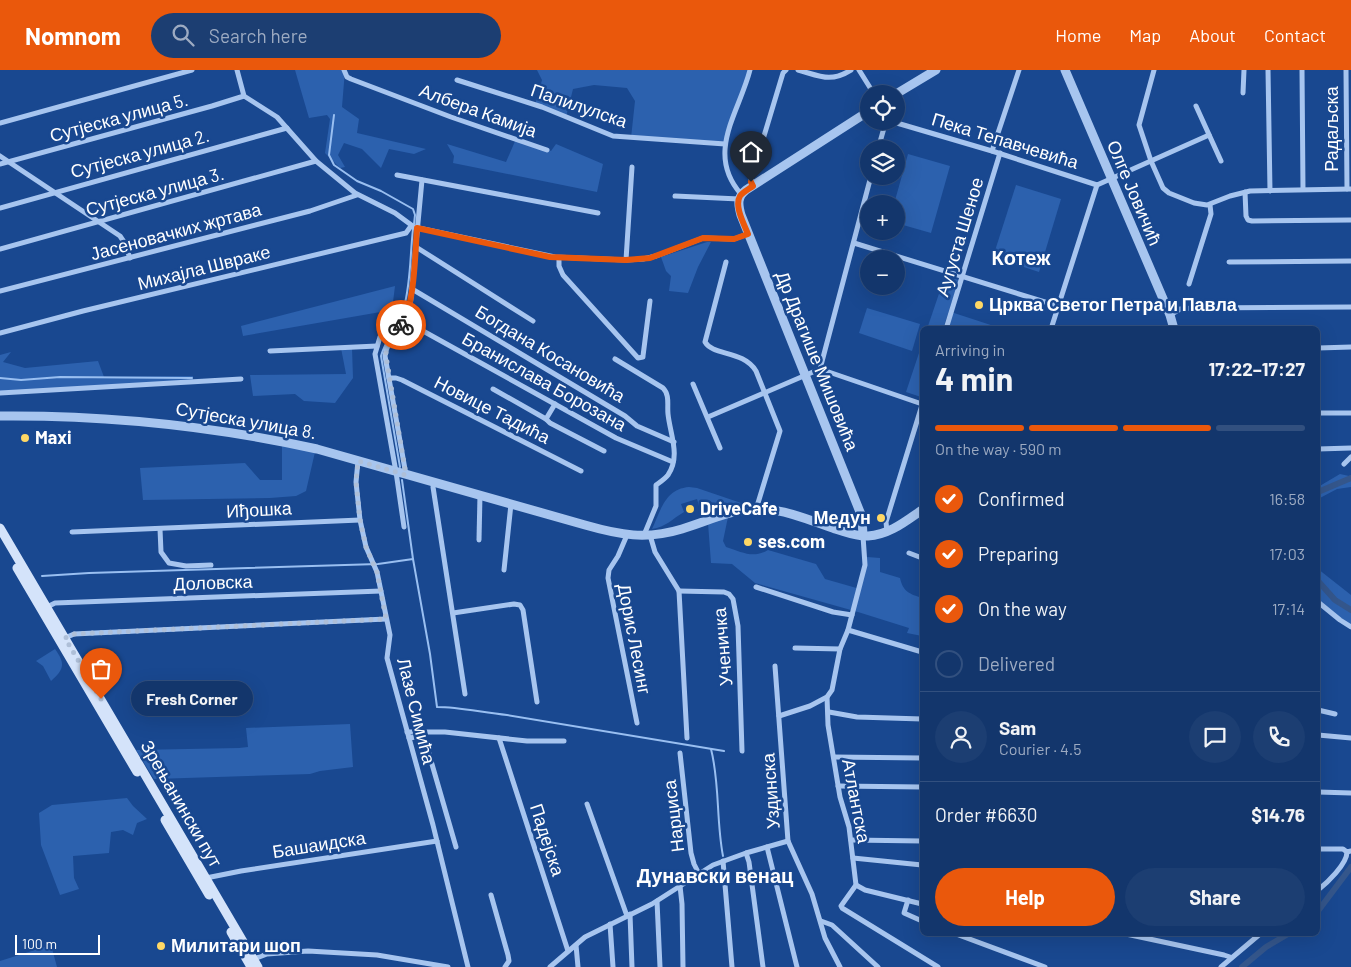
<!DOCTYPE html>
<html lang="en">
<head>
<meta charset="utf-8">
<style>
  body { margin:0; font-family:Barlow,sans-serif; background:#1c3e72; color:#f1f3f6; height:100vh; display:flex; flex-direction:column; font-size:19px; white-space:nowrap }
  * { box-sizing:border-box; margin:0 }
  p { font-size:16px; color:#9dabc2 }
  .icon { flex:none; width:28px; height:28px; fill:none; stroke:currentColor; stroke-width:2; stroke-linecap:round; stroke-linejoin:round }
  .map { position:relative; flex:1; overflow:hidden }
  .side { position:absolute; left:920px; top:256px; width:400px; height:610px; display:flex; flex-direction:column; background:#13366c; border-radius:8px; box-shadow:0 5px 20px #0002,0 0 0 1px #32507f }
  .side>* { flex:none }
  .tools { position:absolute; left:860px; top:15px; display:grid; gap:10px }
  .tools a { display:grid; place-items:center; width:45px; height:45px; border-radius:50%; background:#13366c; box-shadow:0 5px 20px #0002,0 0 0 1px #32507f; font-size:25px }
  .scale { position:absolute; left:15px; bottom:12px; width:85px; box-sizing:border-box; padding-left:5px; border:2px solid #fff; border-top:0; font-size:14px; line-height:18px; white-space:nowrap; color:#fff; -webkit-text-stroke:4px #194890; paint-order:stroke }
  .pin { position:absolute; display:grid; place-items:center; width:42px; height:42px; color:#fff; margin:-51px -21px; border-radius:50% 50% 50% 0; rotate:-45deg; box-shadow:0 0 5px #0007 }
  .pin .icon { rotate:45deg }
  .courier { position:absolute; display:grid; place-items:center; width:50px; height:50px; margin:-25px; border:4px solid #ea580c; border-radius:50%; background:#fff; color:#222; box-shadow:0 1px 6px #0007 }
  .bubble { position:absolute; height:35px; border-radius:18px; background:#13366c; box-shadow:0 5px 20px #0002,0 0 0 1px #32507f; font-size:16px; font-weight:700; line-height:35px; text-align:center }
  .summary em { font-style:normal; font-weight:700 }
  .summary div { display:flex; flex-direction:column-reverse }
  .summary { display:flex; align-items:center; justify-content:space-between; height:85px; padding:0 15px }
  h1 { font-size:32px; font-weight:700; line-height:38px }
  .bar { display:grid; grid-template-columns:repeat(4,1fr); gap:8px 5px; align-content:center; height:60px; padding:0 15px }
  .bar i { height:6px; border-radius:4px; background:#32507f }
  .bar .selected { background:#ea580c }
  .bar p { grid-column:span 4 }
  .line { display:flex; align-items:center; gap:12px; padding:0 15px; border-top:1px solid #32507f }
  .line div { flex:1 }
  .round { display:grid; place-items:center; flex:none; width:52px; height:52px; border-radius:26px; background:#1c3e72 }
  ol { padding:0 15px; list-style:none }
  li { display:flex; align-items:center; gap:15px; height:55px }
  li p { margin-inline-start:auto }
  li .icon { padding:5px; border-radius:50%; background:#ea580c; color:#fff; stroke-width:4 }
  li:last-child { color:#9dabc2 }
  li i { width:28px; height:28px; border:2px solid #32507f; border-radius:50% }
  .button { display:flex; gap:10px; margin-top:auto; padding:10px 15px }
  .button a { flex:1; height:58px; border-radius:30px; background:#ea580c; color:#fff; font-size:20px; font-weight:700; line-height:58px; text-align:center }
  .button a+a { background:#1c3e72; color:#f1f3f6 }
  header { display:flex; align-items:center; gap:30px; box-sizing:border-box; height:70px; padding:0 25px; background:#ea580c; color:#fff }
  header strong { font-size:24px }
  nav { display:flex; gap:28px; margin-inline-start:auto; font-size:18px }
  .search { width:350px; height:45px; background:#1c3e72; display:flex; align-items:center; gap:12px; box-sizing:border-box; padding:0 18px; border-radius:28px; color:#9dabc2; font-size:19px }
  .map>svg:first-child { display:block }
</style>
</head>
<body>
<header>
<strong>Nomnom</strong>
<div class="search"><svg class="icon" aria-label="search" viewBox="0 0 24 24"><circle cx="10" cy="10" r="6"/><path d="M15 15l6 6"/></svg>Search here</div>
<nav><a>Home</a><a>Map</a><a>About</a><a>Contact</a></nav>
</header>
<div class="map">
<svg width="1351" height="897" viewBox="0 0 1351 897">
  <rect width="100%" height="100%" fill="#194890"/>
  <g fill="#2c61ae">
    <path d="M295,0H345L342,37L359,49L357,63L426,79L414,84L389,79L381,98L362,79L344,73L338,85L345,97L340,98L325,83L330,49L327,45L309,48Z"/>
    <path d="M537,0H750L725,74L631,68L635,31L627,18L594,15L573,19L566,47L535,35L542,10Z"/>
    <path d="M516,69L551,81L556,74L603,94L597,122L453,93L454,86L447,74L506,92Z"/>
    <path d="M908,84L950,96L931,163L896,153V134H894Z"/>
    <path d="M1016,115L1061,129L1039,202L993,187Z"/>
    <path d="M707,172H711L698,197L688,223L669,221L671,206L666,201L661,187Z"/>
    <path d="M945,206L959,210L943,259H927Z"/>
    <path d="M395,216L392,240L243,266L241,256Z"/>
    <path d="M867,238L920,254L912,281L859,263Z"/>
    <path d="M951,242L1003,259H946Z"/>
    <path d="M922,274V324L921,327L906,322Z"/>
    <path d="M341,278H352L353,308L335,333L304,331L295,324L253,326L250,305L346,304Z"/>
    <path d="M11,282L3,292L25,298L98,291L104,307L193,306V310L0,322V285Z"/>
    <path d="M282,375L315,382L306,421L296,426L270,428L143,430L140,398L245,393L260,410H282Z"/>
    <path d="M1340,404L1349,406L1351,405V417L1337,419L1318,429V417Z"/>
    <path d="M689,417L697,418L744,434L743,437C734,439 711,436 699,436L697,429L681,434L684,442C672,449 666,457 652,459C661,440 665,419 689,417Z"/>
    <path d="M728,447L723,471L726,477C742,482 753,489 768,480L816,494L825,509L860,519L867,487L880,488V502L900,508C903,522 910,524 922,528V566L907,563L909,558L858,542L755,513L732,494L711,493L708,453Z"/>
    <path d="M1318,499L1351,525V555L1323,536L1318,531Z"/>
    <path d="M55,579C65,593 65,599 51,611L43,596L36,591Z"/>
    <path d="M350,654L353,697L320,701L310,704L154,709L136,680L239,678L248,677L246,658Z"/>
    <path d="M127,728L133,736L147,749L137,753L133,765L123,760L111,762L109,783L73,786L74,808L79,819L60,825L41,775L39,743L52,735Z"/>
    <path d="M51,875L57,897H0V891Z"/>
  </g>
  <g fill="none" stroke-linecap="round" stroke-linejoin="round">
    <g stroke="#99bff1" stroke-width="2">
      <path d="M334,45L329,85L334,95L357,111L381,121L413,139L415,145L414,154"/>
      <path d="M0,308L21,310L60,307L192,308"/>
      <path d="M400,397L381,286C386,268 399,255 404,237C411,212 410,184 413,159"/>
      <path d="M402,410L413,489"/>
      <path d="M42,506L89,503L378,494L413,489L430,584L437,637C460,637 484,643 507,645L724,681"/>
      <path d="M711,679C720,714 716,750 723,786"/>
    </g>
    <g stroke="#34568b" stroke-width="6">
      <path d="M1318,422L1351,408"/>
      <path d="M1318,511L1335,530L1351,540"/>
      <path d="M1318,841L1351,797"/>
      <path d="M1242,897L1266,877L1288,864"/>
    </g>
    <g stroke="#a7c5ef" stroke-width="5">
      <path d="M237,0L244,26L277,47L316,91L355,123L395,143L414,157L555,187L626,190L643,189L656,186L703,168L734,169L748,164"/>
      <path d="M344,0L347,7L351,9L451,47L547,80"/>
      <path d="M798,0C820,6 830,13 851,0"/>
      <path d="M859,0L874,24"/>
      <path d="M1154,0L1139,55L1151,91L1163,118L1169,123L1194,133L1207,135L1230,126L1250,121L1351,119"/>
      <path d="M1268,0L1270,121"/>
      <path d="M1302,0L1303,119"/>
      <path d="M1346,0L1347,119"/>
      <path d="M457,10L542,37L613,66L725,74"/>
      <path d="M1243,23L1244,0"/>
      <path d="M1196,36L1221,91"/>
      <path d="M890,51L992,81L1097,115L1209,65"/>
      <path d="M0,53L192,0"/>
      <path d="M878,79L886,51"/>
      <path d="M992,81L1019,0"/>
      <path d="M0,86L120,166L124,172L130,188"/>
      <path d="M0,94L212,36L244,26"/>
      <path d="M397,105L598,143"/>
      <path d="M753,116L751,109L783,3L786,0"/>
      <path d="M1245,122L1246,146L1248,150L1252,151L1351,150"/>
      <path d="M741,124C705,83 739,43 750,0"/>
      <path d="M675,126L739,129"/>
      <path d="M0,138L287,58"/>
      <path d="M854,173L1058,236"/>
      <path d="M416,177L533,251"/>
      <path d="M0,179L316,91"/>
      <path d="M559,188V196L563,205L638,288L643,287V286L650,231"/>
      <path d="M626,190L632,97"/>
      <path d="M726,192L705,272C713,286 743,280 756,301L780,361L758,433V439"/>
      <path d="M1229,192L1351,191"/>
      <path d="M1189,214L1211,144L1210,135"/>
      <path d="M412,219L625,346L637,356L674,372"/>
      <path d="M0,221L310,141L357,125"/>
      <path d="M1170,245L1180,239L1193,238L1351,237"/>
      <path d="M392,246L380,267L375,284L396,402L404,457"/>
      <path d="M405,251L616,368L673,392"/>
      <path d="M946,259L1000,83"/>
      <path d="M1051,259L1097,115"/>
      <path d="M0,263L83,241L406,163L411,156"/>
      <path d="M1318,278L1351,277"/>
      <path d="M270,281L377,276"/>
      <path d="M615,289L663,318C670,325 667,335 668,344C670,364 681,386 668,405C665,409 660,412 656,415V436L644,465"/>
      <path d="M820,299L871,106"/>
      <path d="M820,299L922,334"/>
      <path d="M389,308H396L402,310L581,401"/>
      <path d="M693,314L720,378"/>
      <path d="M493,319L546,349L550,353L604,381"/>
      <path d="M0,323L241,309"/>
      <path d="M1318,343H1351"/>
      <path d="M708,347L820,299"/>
      <path d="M546,349L555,334"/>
      <path d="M1318,379L1351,378"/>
      <path d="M358,391L356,412L360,450L366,477L377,502L384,536L390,565L387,588L433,755L468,897"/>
      <path d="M1344,394L1351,387"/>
      <path d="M406,405L385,286C387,268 405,255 410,238L422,110"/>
      <path d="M434,413L433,417L465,624"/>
      <path d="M160,459L161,482L169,493L186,496L211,495"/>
      <path d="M72,462L360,450"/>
      <path d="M887,462L886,452L922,335"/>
      <path d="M627,465L618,486L609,500L608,508L637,653"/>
      <path d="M650,465L655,482L679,521L687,668"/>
      <path d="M479,470L480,425"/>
      <path d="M909,483L922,488"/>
      <path d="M504,500L511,434"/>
      <path d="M756,517L833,542L852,545"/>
      <path d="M679,521L724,522L729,524L733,529L738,556L742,681"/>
      <path d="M1318,532L1340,550L1351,557"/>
      <path d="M47,537L55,533L381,521"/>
      <path d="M453,543L514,534L520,535L523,540L537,632"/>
      <path d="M848,560L922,582"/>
      <path d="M65,568L74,564L386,549"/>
      <path d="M795,578L840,579"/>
      <path d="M775,596L788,771L812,824L825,868L840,897"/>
      <path d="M827,627L828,655L840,727L849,757L856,815L841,836L842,838L938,897"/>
      <path d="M1318,640L1335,644"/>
      <path d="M829,642L857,647L922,649"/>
      <path d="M779,646L810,636L827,627L832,620L840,579L848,560L865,495L863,466"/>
      <path d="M407,662H445L527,671H564"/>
      <path d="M1318,665L1351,668"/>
      <path d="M409,668C419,666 423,668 427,677L456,777"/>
      <path d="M499,668L568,881"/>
      <path d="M680,683L691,783L694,794L699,804"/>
      <path d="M834,687L922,688"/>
      <path d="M838,716L922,717"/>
      <path d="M1318,722L1351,723"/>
      <path d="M587,734L627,846"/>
      <path d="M851,770L922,771"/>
      <path d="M767,777L797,897"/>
      <path d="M1318,779H1343L1347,782L1351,781"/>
      <path d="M746,783L749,792L763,897"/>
      <path d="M853,788L922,795"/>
      <path d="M723,791L732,897"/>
      <path d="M206,808L241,801L437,771"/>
      <path d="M856,815L865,820L922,834"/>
      <path d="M680,816L682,834L683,897"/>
      <path d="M1318,820C1327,813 1347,794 1347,782"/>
      <path d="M491,825L508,885L509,891L505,897"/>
      <path d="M908,830L904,843L922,851"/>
      <path d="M657,831L660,897"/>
      <path d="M630,844L632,897"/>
      <path d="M821,851L832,855L878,897"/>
      <path d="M610,854L613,897"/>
      <path d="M956,864L1045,897"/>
      <path d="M1126,864L1224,885L1230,887"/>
      <path d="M576,875L578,897"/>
      <path d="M254,889L267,884L308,881L377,885L448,897"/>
      <path d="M550,897L585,867L652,834L713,795L746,783L788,771"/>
      <path d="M1221,897L1260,864"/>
    </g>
    <g stroke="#a7c5ef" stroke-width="9">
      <path d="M1065,0L1170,245L1174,259"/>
      <path d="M896,24L936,0"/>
      <path d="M0,346C107,345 213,356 317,379L585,455C620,465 646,470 682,459C708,451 734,438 762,439C787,440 812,451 835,459C846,462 857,467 868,466C889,465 906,451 922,440"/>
      <path d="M863,466L862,447L741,145C738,134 737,127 746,120L869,41"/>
    </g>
    <g stroke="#d4e3fa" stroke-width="9">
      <path d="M0,458L258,897"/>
      <path d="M17,498L137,702"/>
      <path d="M165,750L209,825"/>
      <path d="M231,862L251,897"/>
    </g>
  </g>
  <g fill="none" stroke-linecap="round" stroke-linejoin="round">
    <path stroke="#aebfd8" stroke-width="5" stroke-dasharray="0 9" d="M101,629L65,568L74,564L386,549L377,502L366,477L360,450L356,412L358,391L406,405L386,286V279L401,255"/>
    <path stroke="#ea580c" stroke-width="6" d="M401,255C415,236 415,183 417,158L550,187L626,190L650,188L703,168L734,169L748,164C744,154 734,136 740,126C743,122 749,119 753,116L751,112"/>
  </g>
  <g fill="#ffd865" stroke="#194890" stroke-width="2">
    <circle cx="979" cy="235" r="5"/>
    <circle cx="25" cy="368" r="5"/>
    <circle cx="690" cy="439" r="5"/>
    <circle cx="881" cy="448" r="5"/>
    <circle cx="748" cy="472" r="5"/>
    <circle cx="161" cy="876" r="5"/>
  </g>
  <g text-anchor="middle" stroke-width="5" stroke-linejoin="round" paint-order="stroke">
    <g font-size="18" fill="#fff" stroke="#194890">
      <text transform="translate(579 36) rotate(19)" y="6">Палилулска</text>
      <text transform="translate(478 41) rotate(20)" y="6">Албера Камија</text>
      <text transform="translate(119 48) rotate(-15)" y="6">Сутјеска улица 5.</text>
      <text transform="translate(1332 59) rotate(-90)" y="6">Радаљска</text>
      <text transform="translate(1005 71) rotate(17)" y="6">Пека Тепавчевића</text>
      <text transform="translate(140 84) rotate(-15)" y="6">Сутјеска улица 2.</text>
      <text transform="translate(155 122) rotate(-15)" y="6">Сутјеска улица 3.</text>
      <text transform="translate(1134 123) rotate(67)" y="6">Олге Јовичић</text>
      <text transform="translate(176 162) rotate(-15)" y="6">Јасеновачких жртава</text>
      <text transform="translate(960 167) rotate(-73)" y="6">Аугуста Шеное</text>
      <text transform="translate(204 198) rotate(-14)" y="6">Михајла Швраке</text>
      <text transform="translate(550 284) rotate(31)" y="6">Богдана Косановића</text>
      <text transform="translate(817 291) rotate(68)" y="6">Др Драгише Мишовића</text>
      <text transform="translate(544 312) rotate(29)" y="6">Бранислава Борозана</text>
      <text transform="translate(492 340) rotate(27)" y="6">Новице Тадића</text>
      <text transform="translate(246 351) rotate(10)" y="6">Сутјеска улица 8.</text>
      <text transform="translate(259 440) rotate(-3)" y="6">Иђошка</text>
      <text transform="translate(213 513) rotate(-2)" y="6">Доловска</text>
      <text transform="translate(634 569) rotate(79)" y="6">Дорис Лесинг</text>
      <text transform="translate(723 577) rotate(-95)" y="6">Ученичка</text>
      <text transform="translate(416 641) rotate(76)" y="6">Лазе Симића</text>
      <text transform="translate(771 721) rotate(-94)" y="6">Уздинска</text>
      <text transform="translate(856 731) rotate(79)" y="6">Атлантска</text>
      <text transform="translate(181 734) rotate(60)" y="6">Зрењанински пут</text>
      <text transform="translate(674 746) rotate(-97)" y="6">Нарциса</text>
      <text transform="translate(547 770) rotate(72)" y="6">Падејска</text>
      <text transform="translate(319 775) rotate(-9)" y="6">Башаидска</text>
    </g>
    <g font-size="18" font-weight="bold" fill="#fff" stroke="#194890" text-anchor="start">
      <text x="989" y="241">Црква Светог Петра и Павла</text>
      <text x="35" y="374">Maxi</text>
      <text x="700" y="445">DriveCafe</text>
      <text x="871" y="454" text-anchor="end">Медун</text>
      <text x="758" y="478">ses.com</text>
      <text x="171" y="882">Милитари шоп</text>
    </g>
    <g font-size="20" font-weight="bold" fill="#fff" stroke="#194890">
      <text x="1021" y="195">Котеж</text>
      <text x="715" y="813">Дунавски венац</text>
    </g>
  </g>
</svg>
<div class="tools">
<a><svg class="icon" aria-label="locate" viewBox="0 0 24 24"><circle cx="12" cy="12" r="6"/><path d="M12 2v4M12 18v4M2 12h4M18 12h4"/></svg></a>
<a><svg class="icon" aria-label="layers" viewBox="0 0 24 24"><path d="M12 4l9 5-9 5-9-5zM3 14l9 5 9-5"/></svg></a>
<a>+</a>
<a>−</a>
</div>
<div class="scale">100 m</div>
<div class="pin" style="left:101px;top:629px;background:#ea580c"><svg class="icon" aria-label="bag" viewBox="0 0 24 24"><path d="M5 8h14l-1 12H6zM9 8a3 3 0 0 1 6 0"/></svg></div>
<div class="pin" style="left:751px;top:112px;background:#1f2937"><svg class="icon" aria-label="home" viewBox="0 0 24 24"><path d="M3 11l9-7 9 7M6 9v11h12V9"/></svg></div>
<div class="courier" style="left:401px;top:255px"><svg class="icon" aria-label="bike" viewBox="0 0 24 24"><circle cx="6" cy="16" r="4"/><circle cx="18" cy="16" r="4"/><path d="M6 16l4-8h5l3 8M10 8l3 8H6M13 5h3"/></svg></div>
<div class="bubble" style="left:131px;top:611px;width:122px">Fresh Corner</div>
<section class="side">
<div class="summary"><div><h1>4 min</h1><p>Arriving in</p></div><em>17:22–17:27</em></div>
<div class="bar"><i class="selected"></i><i class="selected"></i><i class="selected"></i><i></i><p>On the way · 590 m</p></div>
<ol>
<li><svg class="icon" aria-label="check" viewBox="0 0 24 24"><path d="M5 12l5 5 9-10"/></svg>Confirmed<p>16:58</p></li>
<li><svg class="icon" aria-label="check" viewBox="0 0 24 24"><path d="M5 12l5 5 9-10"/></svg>Preparing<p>17:03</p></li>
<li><svg class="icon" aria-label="check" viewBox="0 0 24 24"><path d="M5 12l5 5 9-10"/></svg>On the way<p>17:14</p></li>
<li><i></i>Delivered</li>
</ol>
<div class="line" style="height:90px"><a class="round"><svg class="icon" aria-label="person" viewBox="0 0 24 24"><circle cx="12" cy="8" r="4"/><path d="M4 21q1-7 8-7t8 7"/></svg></a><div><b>Sam</b><p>Courier · 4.5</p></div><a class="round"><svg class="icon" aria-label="chat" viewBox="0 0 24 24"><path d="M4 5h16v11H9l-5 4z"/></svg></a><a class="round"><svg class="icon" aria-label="phone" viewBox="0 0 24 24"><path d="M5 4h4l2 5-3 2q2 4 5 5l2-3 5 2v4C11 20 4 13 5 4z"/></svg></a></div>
<div class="line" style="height:65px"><div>Order #6630</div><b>$14.76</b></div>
<div class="button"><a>Help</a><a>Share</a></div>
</section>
</div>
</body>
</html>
